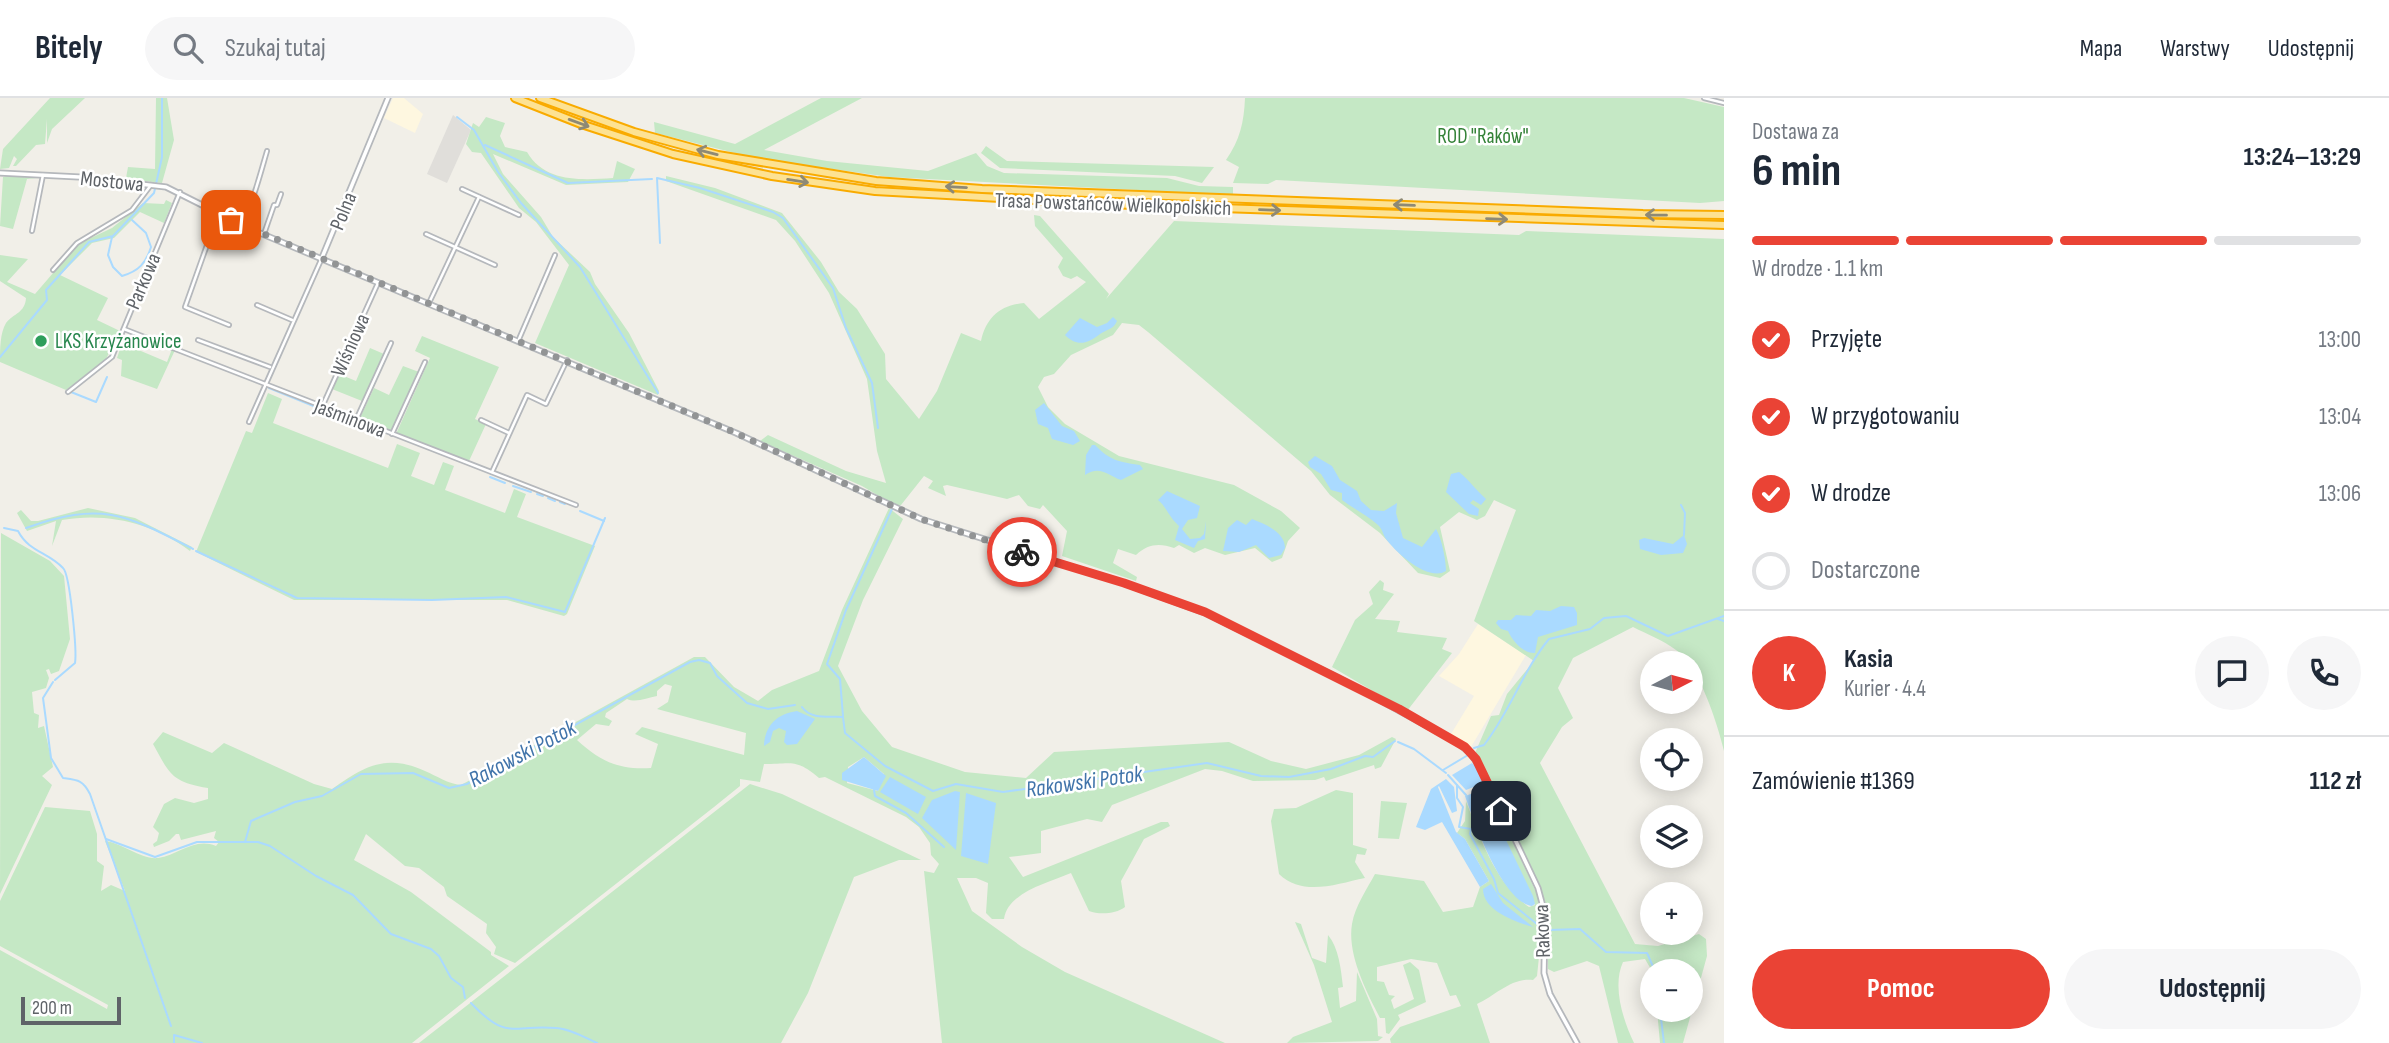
<!DOCTYPE html>
<html lang="pl">
<head>
<meta charset="utf-8">
<style>
  body { margin:0; font-family:"Sofia Sans Condensed",sans-serif; background:#f6f6f7; color:#1f2937; height:100vh; display:flex; flex-direction:column; font-size:26px; white-space:nowrap }
  * { box-sizing:border-box; margin:0 }
  p { font-size:23px; color:#747a83 }
  .icon { flex:none; width:38px; height:38px; fill:none; stroke:currentColor; stroke-width:2; stroke-linecap:round; stroke-linejoin:round }
  .map { position:relative; flex:1; overflow:hidden }
  .details { display:flex; flex-direction:column; background:#fff; width:665px }
  .details>* { flex:none }
  .needle { width:46px; rotate:84deg }
  .buttons { position:absolute; left:1640px; top:553px; display:grid; gap:14px }
  .buttons a { display:grid; place-items:center; width:63px; height:63px; border-radius:50%; background:#fff; box-shadow:0 4px 18px #0003; font-size:35px }
  .scale { position:absolute; left:21px; bottom:18px; width:100px; box-sizing:border-box; padding-left:7px; border:4px solid #5f6368; border-top:0; font-size:19px; line-height:24px; white-space:nowrap; color:#5f6368; -webkit-text-stroke:5px #fff; paint-order:stroke }
  .pin { position:absolute; display:grid; place-items:center; width:60px; height:60px; color:#fff; margin:-30px; border-radius:14px; box-shadow:0 4px 10px #0006 }
  .courier { position:absolute; display:grid; place-items:center; width:70px; height:70px; margin:-35px; border:5px solid #ea4335; border-radius:50%; background:#fff; color:#222; box-shadow:0 2px 9px #0007 }
  .head em { font-style:normal; font-weight:700 }
  .head div { display:flex; flex-direction:column-reverse }
  .head { display:flex; align-items:center; justify-content:space-between; height:119px; padding:0 28px }
  h1 { font-size:46px; font-weight:700; line-height:52px }
  .bar { display:grid; grid-template-columns:repeat(4,1fr); gap:10px 7px; align-content:center; height:84px; padding:0 28px }
  .bar i { height:9px; border-radius:5px; background:#e0e1e3 }
  .bar .current { background:#ea4335 }
  .bar p { grid-column:span 4 }
  .line { display:flex; align-items:center; gap:18px; padding:0 28px; border-top:2px solid #e0e1e3 }
  .line div { flex:1 }
  .round { display:grid; place-items:center; flex:none; width:74px; height:74px; border-radius:37px; background:#f6f6f7 }
  ol { padding:0 28px; list-style:none }
  li { display:flex; align-items:center; gap:21px; height:77px }
  li p { margin-inline-start:auto }
  li .icon { padding:7px; border-radius:50%; background:#ea4335; color:#fff; stroke-width:4 }
  li:last-child { color:#747a83 }
  li i { width:38px; height:38px; border:4px solid #e0e1e3; border-radius:50% }
  .action { display:flex; gap:14px; margin-top:auto; padding:14px 28px }
  .action a { flex:1; height:80px; border-radius:42px; background:#ea4335; color:#fff; font-size:28px; font-weight:700; line-height:80px; text-align:center }
  .action a+a { background:#f6f6f7; color:#1f2937 }
  header { display:flex; align-items:center; gap:42px; box-sizing:border-box; height:98px; padding:0 35px; background:#fff; border-bottom:2px solid #e0e1e3 }
  header strong { font-size:33px }
  nav { display:flex; gap:38px; margin-inline-start:auto; font-size:24px }
  .search { width:490px; height:63px; background:#f6f6f7; display:flex; align-items:center; gap:18px; box-sizing:border-box; padding:0 24px; border-radius:38px; color:#747a83; font-size:26px }
  main { display:flex; flex:1; min-height:0 }
  .map>svg:first-child { display:block }
</style>
</head>
<body>
<header>
<strong>Bitely</strong>
<div class="search"><svg class="icon" aria-label="search" viewBox="0 0 24 24"><circle cx="10" cy="10" r="6"/><path d="M15 15l6 6"/></svg>Szukaj tutaj</div>
<nav><a>Mapa</a><a>Warstwy</a><a>Udostępnij</a></nav>
</header>
<main>
<div class="map">
<svg width="1724" height="945" viewBox="0 0 1724 945">
  <rect width="100%" height="100%" fill="#f1efe8"/>
  <g fill="#fef7e0">
    <path d="M393,0H404L423,16L415,35L384,20Z"/>
    <path d="M1478,526L1526,557L1471,649L1451,636L1474,598L1439,578L1459,556Z"/>
  </g>
  <path fill="#e0deda" d="M453,17L471,32L447,85L427,76Z"/>
  <g fill="#c5e8c5" fill-rule="evenodd">
    <path d="M50,0H85L52,31L47,45V21L45,46L36,47L16,68H13L17,61L14,58L9,70L0,71L3,51Z"/>
    <path d="M156,0H167L174,42L162,85L129,81L126,80L128,69L155,71Z"/>
    <path d="M821,0H862L764,52L827,63L928,73L976,55L987,68L1004,75L1167,80L1199,88L1233,89V97L889,79L755,60L655,35L654,24L735,46Z"/>
    <path d="M1245,0H1684L1724,9V103L1700,105L1276,82L1268,86L1233,85L1239,69L1226,62C1240,42 1244,24 1245,0Z"/>
    <path d="M486,19L505,25L500,38L505,49L527,54C545,85 582,82 613,80L617,63L635,71L628,84L566,87L493,56L503,76L541,119L553,139L590,174L595,186L629,235L659,293L658,297L535,245L569,167L536,124L519,110L481,55L472,54L466,46L473,25L479,29Z"/>
    <path d="M986,48L1007,63L1214,69L1202,85L1175,78L1000,70L981,55Z"/>
    <path d="M7,78L37,80L27,81L13,131L0,128L3,79Z"/>
    <path d="M666,78L715,90L782,115L821,164L839,194L857,211L885,256L886,281L919,321L937,293L961,235L981,243C986,220 1000,207 1024,205L1039,221L1086,184L1077,178L1071,181L1063,178L1058,169L1063,160L1035,128L1034,117L1040,118L1109,196L1106,201L1174,123L1519,137L1526,133L1724,141V653C1717,624 1699,568 1676,552C1664,543 1647,536 1633,529L1573,560L1558,590L1573,620L1562,629L1540,665L1635,846L1658,848L1699,836L1706,841L1707,858L1683,945H1660L1657,912H1690V873H1652L1645,861L1623,864C1612,888 1623,922 1634,945H1618L1599,868L1587,863L1554,874L1548,871L1547,808L1490,680L1475,655L1491,618L1499,617L1507,596L1534,563L1474,523L1516,412L1494,402L1485,418L1477,422L1459,414L1440,429L1450,473L1440,480L1418,475L1380,435L1330,397L1311,373L1148,234L1139,227L1122,225L1113,237L1071,257L1054,276L1044,279L1038,289L1048,309L1065,326L1119,358L1234,387L1281,413L1300,430L1288,443L1282,460L1272,464L1255,450L1225,457L1205,450L1194,455L1179,447L1174,450C1159,445 1148,446 1136,457L1118,451L1113,465L1137,479L1136,483L1062,458L1067,433L1043,407L1040,411L1028,408L1019,397L1007,401L947,387L943,388L946,398L928,390L933,383L924,378L901,407H894L862,388L760,343L768,337L846,373L886,385L877,353L867,281L829,195L795,143L776,122L666,83Z"/>
    <path d="M166,102L172,105L164,125L140,114L114,140L92,145L60,177L108,200L97,222L120,233L105,263L66,292L0,264C0,251 0,235 6,225C14,215 25,215 26,200L0,183V157L28,161L7,184L35,196L78,146L112,130L143,105L164,106Z"/>
    <path d="M422,238L499,269L475,321L486,326L469,363L396,336L430,260L415,253Z"/>
    <path d="M122,245L167,264L172,251L175,252L157,291L121,278L122,262L117,260Z"/>
    <path d="M370,250L384,256L362,303L332,291L339,276L356,283Z"/>
    <path d="M403,268L419,274L392,334L359,322L374,290L389,297Z"/>
    <path d="M268,295L282,301L273,325L388,370L397,346L420,355L411,378L434,387L443,364L454,368L445,392L505,415L514,391L526,396L517,419L595,448L567,516L564,518L507,502H294L196,454L246,333L252,335Z"/>
    <path d="M88,410L135,420L192,449L190,453C153,425 107,414 62,422L52,448L56,423L27,433L17,415L21,412L31,423H38Z"/>
    <path d="M889,410L903,421L863,502L838,568L862,613L892,649L965,674L1026,680L1054,654L1229,644L1271,663L1306,671L1359,657L1392,639L1396,641L1381,669L1375,671L1374,667L1326,683L1324,679L1315,682L1253,683L1222,673L1205,671L1112,707L1102,724L1087,721L1041,733V755L1009,759L1023,779L1161,724H1168L1170,728L1144,741L1121,783L1125,809C1116,816 1099,817 1089,813L1071,775C1048,785 1008,794 1004,821H992L986,815L988,785L976,780H957L972,813L1022,849L1065,874L1225,945H942L924,773L934,775L939,766L931,757L930,745L919,729L906,719L825,679L819,680C796,660 791,666 764,666L760,684L740,681V688L714,709L515,865L494,856L496,849L486,835L487,826L447,798L444,789L419,770L405,768L366,736L354,762L411,794L491,854V857L509,868L412,945H0V852L107,911L108,907L0,848V803L45,709L90,713L97,736V763L104,768L101,793L111,787L125,793L105,743C122,745 142,762 158,760C179,757 194,739 216,748L219,744L214,740L216,733L181,742L179,736H176L169,743L154,749L153,746L157,743L159,735L153,729L164,706L175,700L194,705L208,701V690C172,684 170,677 153,646L163,634L212,655L224,645L314,686L332,691C364,669 385,655 425,673C437,678 448,686 461,687L694,559H705L734,589L758,603L772,592L819,573L842,512ZM665,586L672,588L668,604L657,611L746,635L744,657L642,629L635,636L658,646L651,670C618,672 600,663 577,642L596,626L609,628L612,623L605,619L606,615L627,601C636,605 647,600 657,598V593ZM864,659L884,676L878,693L847,685L848,669Z"/>
    <path d="M1,435L50,463L64,478L70,541L59,573L51,576L49,571L46,572L49,580L46,590L32,594L34,615L39,617L38,630L44,628L53,669L42,678L52,687L0,796Z"/>
    <path d="M1380,482L1384,485L1383,492L1394,496L1375,521L1400,523L1397,534L1447,540L1442,551L1452,555L1407,613L1332,569L1355,522L1373,506L1369,494Z"/>
    <path d="M750,686L782,696L921,762H899L854,779L808,895L781,945H419Z"/>
    <path d="M1336,692L1353,695V747L1367,751L1365,757L1357,756L1355,764L1365,780C1336,786 1303,799 1279,776L1271,723L1274,711L1296,710Z"/>
    <path d="M1491,697L1538,798L1542,830L1537,878L1533,882C1512,879 1495,898 1477,906L1490,945H1391L1390,941L1400,929L1461,908L1456,897L1450,898L1437,865L1411,861L1377,869V883L1384,884L1389,897L1395,898L1391,902L1394,911L1414,901L1403,867L1410,864L1419,872L1426,904L1398,917L1400,921L1389,936L1386,935L1385,920H1380C1366,893 1347,856 1352,826C1355,808 1367,791 1375,776L1424,783L1443,814L1473,809L1480,789L1489,783L1465,741L1457,735L1465,723L1466,703C1480,739 1495,785 1529,809L1535,807L1486,700Z"/>
    <path d="M1381,703L1407,705L1399,741L1378,740Z"/>
    <path d="M1295,824L1301,826L1312,860L1326,865L1328,837C1339,850 1341,872 1343,889L1338,890L1340,910L1356,903L1357,874L1377,921L1378,938L1383,939L1378,943L1287,945L1293,939L1332,924L1314,867Z"/>
  </g>
  <g fill="#aadaff">
    <path d="M1113,219L1117,223C1113,232 1107,231 1100,236C1087,246 1077,249 1065,237L1080,220L1097,229L1107,225Z"/>
    <path d="M1044,305L1062,328L1074,333L1080,343L1073,347L1052,341L1048,330L1038,326L1035,312Z"/>
    <path d="M1092,347H1095C1110,363 1120,364 1140,367L1143,371L1121,382C1107,377 1100,367 1085,377L1086,357Z"/>
    <path d="M1315,358L1332,368L1340,382L1357,393L1361,403L1371,412L1384,413L1397,405L1396,415L1403,440L1422,449L1436,431C1442,441 1446,463 1446,473C1429,484 1397,456 1386,441C1383,437 1383,432 1378,427C1367,417 1354,411 1342,402V395L1331,392L1321,376L1310,369L1308,364Z"/>
    <path d="M1459,374C1470,383 1475,391 1486,401L1481,407L1473,402L1470,405L1479,411L1478,418L1469,416L1446,394L1451,376Z"/>
    <path d="M1167,393L1200,408L1197,420L1188,422L1182,431L1190,441L1200,440L1204,436L1206,423L1205,441L1198,443L1194,450L1175,442L1179,428C1168,418 1166,408 1158,402Z"/>
    <path d="M1252,421C1265,426 1285,434 1285,450L1281,457L1269,460L1256,447L1239,454L1223,453L1228,430L1237,422L1246,427Z"/>
    <path d="M1684,437L1687,446L1683,455L1661,457L1640,451L1639,442L1644,440L1673,446Z"/>
    <path d="M1561,508L1574,509L1577,515V527L1538,539L1535,555C1523,556 1512,542 1508,533L1501,531L1496,525L1498,522H1511L1516,517L1531,518L1536,512L1550,513Z"/>
    <path d="M797,613L815,621L797,646L787,647L784,644L786,633L779,630L773,633L770,644L764,648C765,627 777,616 797,613Z"/>
    <path d="M864,659L886,678L878,693L842,682V675Z"/>
    <path d="M1472,665L1477,670L1484,685L1466,692L1452,677Z"/>
    <path d="M890,679L926,699L918,716L880,694Z"/>
    <path d="M1446,681L1454,689L1457,713L1452,715L1439,688L1438,689L1456,734L1465,741L1489,783L1480,789L1442,724L1425,732L1416,729L1431,691Z"/>
    <path d="M1482,692L1533,798L1535,806L1532,808C1502,804 1474,724 1465,698Z"/>
    <path d="M955,693L960,694L956,752L922,720L932,702Z"/>
    <path d="M966,695L996,705L988,766L961,758Z"/>
    <path d="M1491,786L1503,805L1533,829C1516,824 1483,813 1483,791Z"/>
  </g>
  <g fill="none" stroke-linecap="round" stroke-linejoin="round">
    <g stroke="#aadaff" stroke-width="2">
      <path d="M457,19L474,32L498,74L521,105L580,169L658,295"/>
      <path d="M485,47L568,85L652,81"/>
      <path d="M112,139L108,157L113,169L122,178C139,173 146,165 151,149L146,135L132,122"/>
      <path d="M660,145L657,80L700,90L773,114L783,120L833,190L846,230L872,285L878,330"/>
      <path d="M0,259L47,202L46,192L89,144L113,138L154,95L162,59V0"/>
      <path d="M269,290L358,326"/>
      <path d="M71,294L96,304L107,279"/>
      <path d="M490,379L505,385"/>
      <path d="M513,388L531,394"/>
      <path d="M537,396L543,398"/>
      <path d="M548,400L555,403"/>
      <path d="M560,404L565,406"/>
      <path d="M1681,407L1685,415L1684,437"/>
      <path d="M580,413L604,423"/>
      <path d="M4,430L18,433C29,454 48,454 63,470C70,476 77,553 75,565L55,582"/>
      <path d="M26,430C102,403 125,416 193,451"/>
      <path d="M196,453L297,500L432,502L506,499L565,514L605,420"/>
      <path d="M1718,521L1724,523"/>
      <path d="M53,584L43,600L51,660L63,680C78,682 83,682 90,696L171,928"/>
      <path d="M802,609C811,622 829,618 843,619L845,635L885,668L933,693L956,686L1003,694L1207,665L1261,678L1289,679L1331,671L1365,658L1373,659L1395,643"/>
      <path d="M843,618L840,581L827,566L846,512L892,411"/>
      <path d="M1398,644L1414,651L1446,675"/>
      <path d="M1474,650L1484,647C1510,614 1523,572 1549,541L1590,531L1604,520L1626,518L1668,538L1724,518"/>
      <path d="M1443,672L1468,657"/>
      <path d="M1448,677L1466,697"/>
      <path d="M1457,687V700L1463,709L1459,729L1471,731L1470,736L1494,781L1498,795L1542,830"/>
      <path d="M874,692L875,698L906,715L944,749"/>
      <path d="M106,741L155,759L197,744H258L270,748L316,778L353,797L391,836L431,851L439,858L451,880L463,889L465,900"/>
      <path d="M245,744L251,723L295,704L322,698L361,676L413,675L449,690L467,686L690,564L699,562L710,565L717,578L747,605L768,611L795,607"/>
      <path d="M1549,832L1580,831L1606,854L1647,855L1655,873"/>
      <path d="M471,905C508,944 512,926 556,930C570,931 584,939 597,945"/>
      <path d="M1660,912L1664,945"/>
      <path d="M174,945V937L202,945"/>
    </g>
    <defs>
      <g id="minor">
        <path d="M1704,0L1724,5"/>
        <path d="M462,91L519,117"/>
        <path d="M218,116L185,209L229,227"/>
        <path d="M241,127C253,105 260,77 267,53"/>
        <path d="M32,133L43,77"/>
        <path d="M264,136L274,107H277L281,96"/>
        <path d="M426,136L495,167"/>
        <path d="M53,172L77,145L132,112L151,87"/>
        <path d="M429,205L479,99"/>
        <path d="M257,207L292,222"/>
        <path d="M124,231L576,407"/>
        <path d="M519,241L555,157"/>
        <path d="M198,242L270,269"/>
        <path d="M68,294L112,259L180,94"/>
        <path d="M322,309L378,185"/>
        <path d="M356,322L391,245"/>
        <path d="M481,322L509,335"/>
        <path d="M249,324L321,162"/>
        <path d="M392,336L425,264"/>
        <path d="M492,374L527,297L546,306L567,262"/>
      </g>
      <g id="tertiary">
        <path d="M0,75L79,79L166,89L248,130L736,335L921,421L1123,485L1205,515L1339,580L1458,645L1471,656L1484,676L1538,790L1545,816L1544,875L1550,896L1577,945"/>
        <path d="M321,162L388,0"/>
      </g>
      <g id="motorway">
        <path d="M515,0L581,26L673,56L772,78L875,93L1105,106L1724,127"/>
        <path d="M540,0L634,34L718,57L876,83L982,91L1643,116L1724,117"/>
      </g>
    </defs>
    <use href="#minor" stroke="#b5b8bc" stroke-width="6"/>
    <use href="#tertiary" stroke="#b5b8bc" stroke-width="7"/>
    <use href="#motorway" stroke="#f9ab00" stroke-width="10"/>
    <use href="#minor" stroke="#fff" stroke-width="2.5"/>
    <use href="#tertiary" stroke="#fff" stroke-width="3.5"/>
    <use href="#motorway" stroke="#fde293" stroke-width="6"/>
  </g>
  <defs><path id="oneway-shaft" d="M-6 0H5M1.5-3L5.5 0L1.5 3" fill="none" stroke-width="1.6" stroke-linecap="round" stroke-linejoin="round" transform="scale(1.75)"/></defs>
  <g stroke="#8e8975">
    <use href="#oneway-shaft" transform="translate(579 25) rotate(20)"/>
    <use href="#oneway-shaft" transform="translate(707 54) rotate(-166)"/>
    <use href="#oneway-shaft" transform="translate(798 83) rotate(9)"/>
    <use href="#oneway-shaft" transform="translate(956 89) rotate(-177)"/>
    <use href="#oneway-shaft" transform="translate(1404 107) rotate(-178)"/>
    <use href="#oneway-shaft" transform="translate(1270 112) rotate(2)"/>
    <use href="#oneway-shaft" transform="translate(1656 117) rotate(-179)"/>
    <use href="#oneway-shaft" transform="translate(1497 121) rotate(2)"/>
  </g>
  <g fill="none" stroke-linecap="round" stroke-linejoin="round">
    <path stroke="#929495" stroke-width="7" stroke-dasharray="0 12.6" d="M231,122L736,335L921,421L1022,454"/>
    <path stroke="#ea4335" stroke-width="9" d="M1022,454L1124,485L1205,514L1399,611L1465,649L1476,661L1501,713"/>
  </g>
  <circle fill="#2e9e5b" stroke="#fff" stroke-width="2.5" cx="41" cy="243" r="7"/>
  <g text-anchor="middle" stroke-width="5" stroke-linejoin="round" paint-order="stroke">
    <g font-size="21" fill="#348238" stroke="#fff">
      <text x="1483" y="45">ROD "Raków"</text>
    </g>
    <g font-size="21" fill="#5f6368" stroke="#fff">
      <text transform="translate(112 83) rotate(6)" y="7">Mostowa</text>
      <text transform="translate(1113 106) rotate(2)" y="7">Trasa Powstańców Wielkopolskich</text>
      <text transform="translate(343 113) rotate(-68)" y="7">Polna</text>
      <text transform="translate(143 183) rotate(-67)" y="7">Parkowa</text>
      <text transform="translate(350 247) rotate(-66)" y="7">Wiśniowa</text>
      <text transform="translate(350 320) rotate(21)" y="7">Jaśminowa</text>
      <text transform="translate(1542 833) rotate(-92)" y="7">Rakowa</text>
    </g>
    <g font-size="21" fill="#27864d" stroke="#fff" text-anchor="start">
      <text x="55" y="250">LKS Krzyżanowice</text>
    </g>
    <g font-size="23" font-style="italic" fill="#4174aa" stroke="#fff">
      <text transform="translate(522 655) rotate(-28)" y="8">Rakowski Potok</text>
      <text transform="translate(1084 683) rotate(-8)" y="8">Rakowski Potok</text>
    </g>
  </g>
</svg>
<div class="buttons">
<a><svg class="needle" viewBox="-14 -14 28 28"><path d="M0-13l5 13h-10z" fill="#e53935"/><path d="M0 13l5-13h-10z" fill="#747a83"/></svg></a>
<a><svg class="icon" aria-label="locate" viewBox="0 0 24 24"><circle cx="12" cy="12" r="6"/><path d="M12 2v4M12 18v4M2 12h4M18 12h4"/></svg></a>
<a><svg class="icon" aria-label="layers" viewBox="0 0 24 24"><path d="M12 4l9 5-9 5-9-5zM3 14l9 5 9-5"/></svg></a>
<a>+</a>
<a>−</a>
</div>
<div class="scale">200 m</div>
<div class="pin" style="left:231px;top:122px;background:#ea580c"><svg class="icon" aria-label="bag" viewBox="0 0 24 24"><path d="M5 8h14l-1 12H6zM9 8a3 3 0 0 1 6 0"/></svg></div>
<div class="pin" style="left:1501px;top:713px;background:#1f2937"><svg class="icon" aria-label="home" viewBox="0 0 24 24"><path d="M3 11l9-7 9 7M6 9v11h12V9"/></svg></div>
<div class="courier" style="left:1022px;top:454px"><svg class="icon" aria-label="bike" viewBox="0 0 24 24"><circle cx="6" cy="16" r="4"/><circle cx="18" cy="16" r="4"/><path d="M6 16l4-8h5l3 8M10 8l3 8H6M13 5h3"/></svg></div>
</div>
<section class="details">
<div class="head"><div><h1>6 min</h1><p>Dostawa za</p></div><em>13:24–13:29</em></div>
<div class="bar"><i class="current"></i><i class="current"></i><i class="current"></i><i></i><p>W drodze · 1.1 km</p></div>
<ol>
<li><svg class="icon" aria-label="check" viewBox="0 0 24 24"><path d="M5 12l5 5 9-10"/></svg>Przyjęte<p>13:00</p></li>
<li><svg class="icon" aria-label="check" viewBox="0 0 24 24"><path d="M5 12l5 5 9-10"/></svg>W przygotowaniu<p>13:04</p></li>
<li><svg class="icon" aria-label="check" viewBox="0 0 24 24"><path d="M5 12l5 5 9-10"/></svg>W drodze<p>13:06</p></li>
<li><i></i>Dostarczone</li>
</ol>
<div class="line" style="height:126px"><b class="round" style="background:#ea4335;color:#fff">K</b><div><b>Kasia</b><p>Kurier · 4.4</p></div><a class="round"><svg class="icon" aria-label="chat" viewBox="0 0 24 24"><path d="M4 5h16v11H9l-5 4z"/></svg></a><a class="round"><svg class="icon" aria-label="phone" viewBox="0 0 24 24"><path d="M5 4h4l2 5-3 2q2 4 5 5l2-3 5 2v4C11 20 4 13 5 4z"/></svg></a></div>
<div class="line" style="height:91px"><div>Zamówienie #1369</div><b>112 zł</b></div>
<div class="action"><a>Pomoc</a><a>Udostępnij</a></div>
</section>
</main>
</body>
</html>
